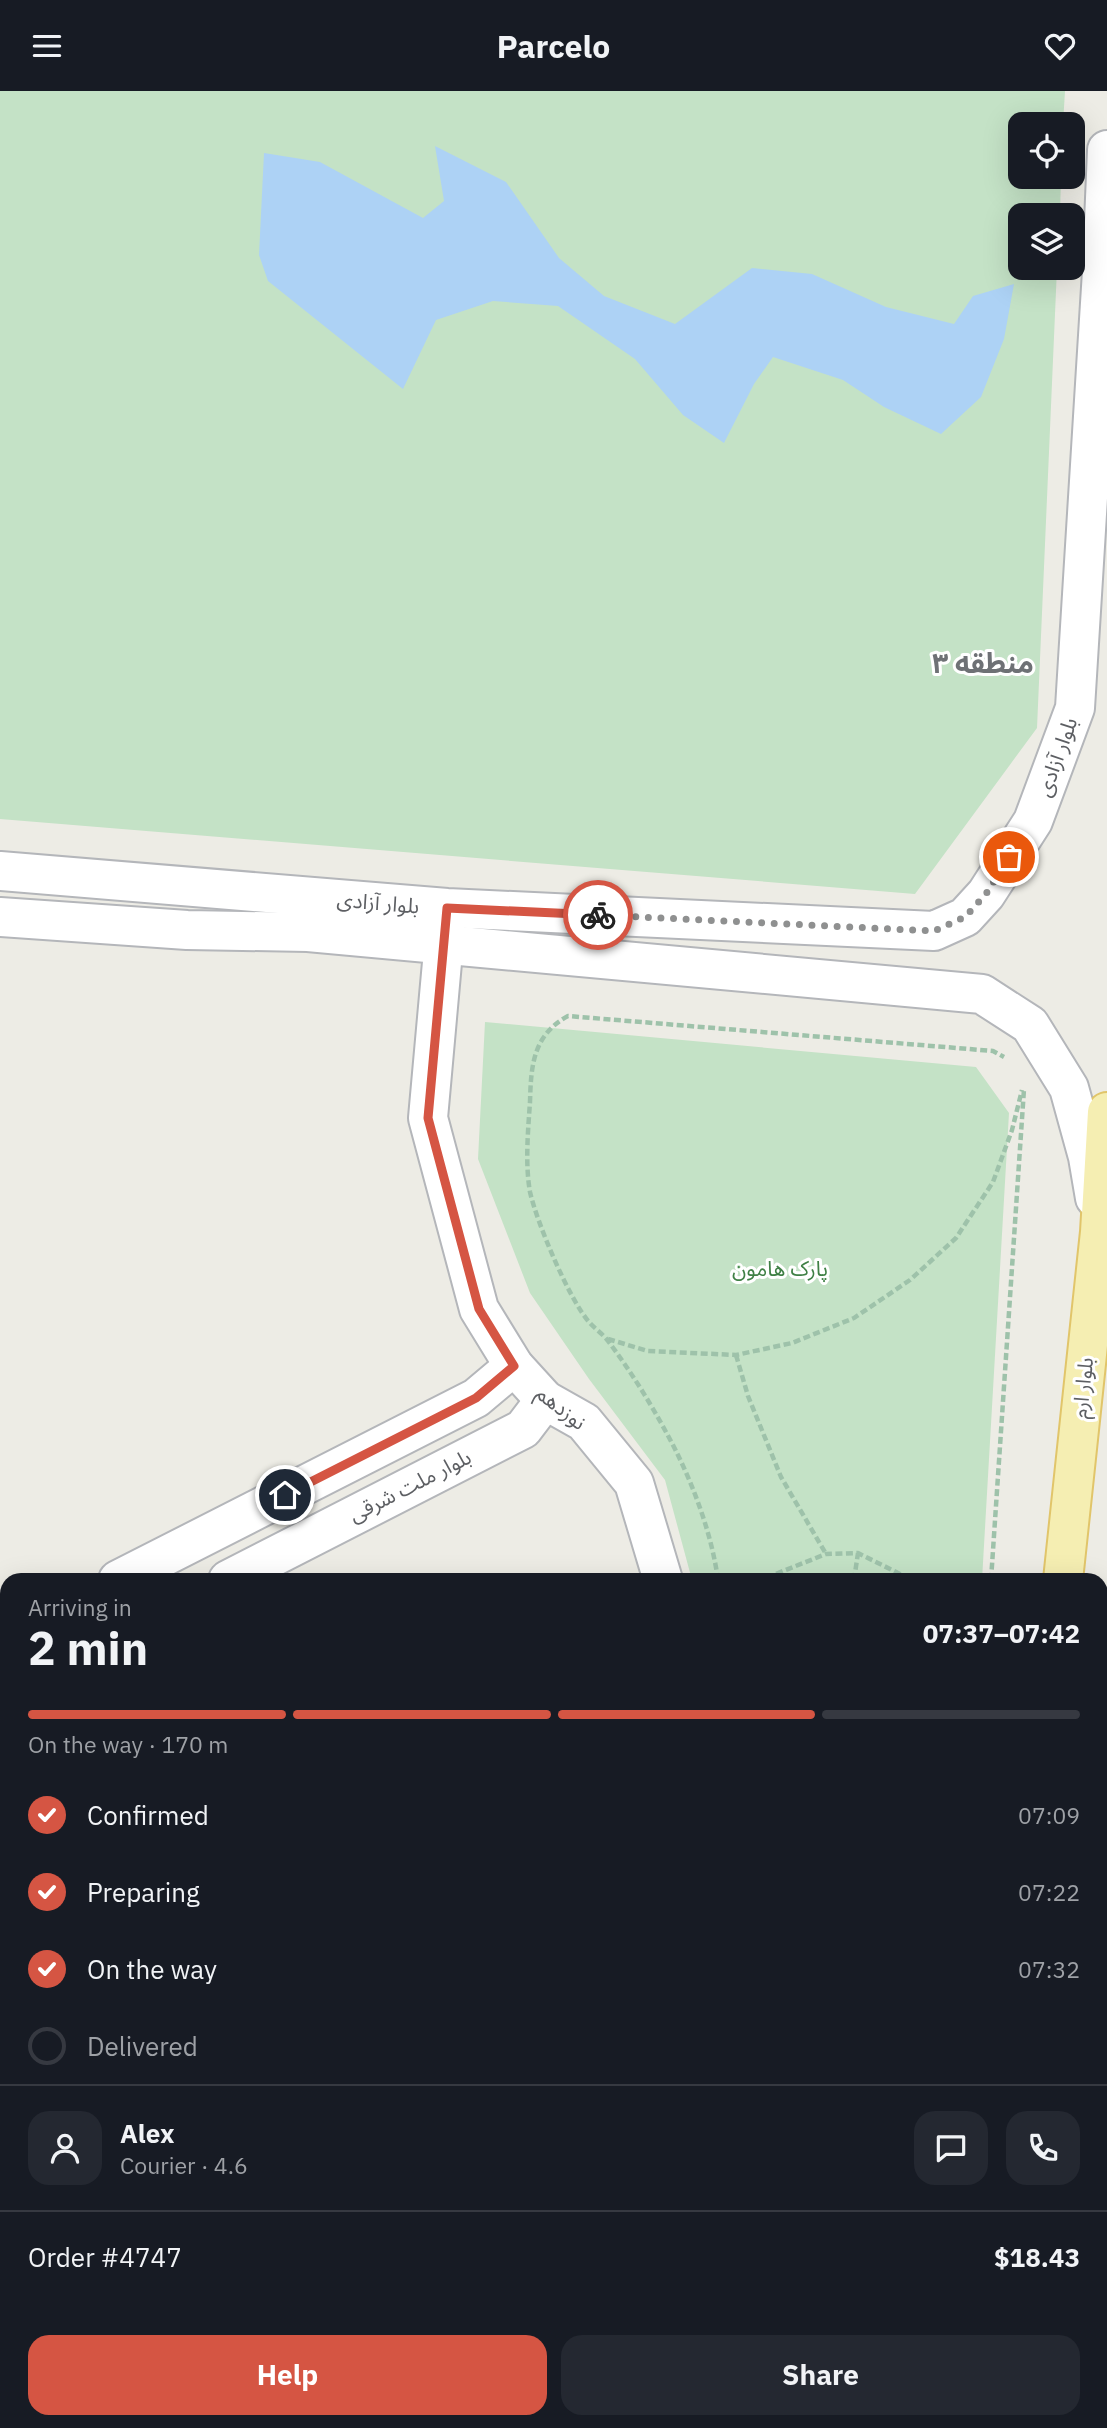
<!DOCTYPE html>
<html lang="en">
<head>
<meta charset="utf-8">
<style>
  body { margin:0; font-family:"IBM Plex Sans","Noto Sans Arabic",sans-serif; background:#242831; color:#f1f3f6; height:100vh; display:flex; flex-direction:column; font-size:26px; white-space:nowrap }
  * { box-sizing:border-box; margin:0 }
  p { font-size:23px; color:#9ea1a6 }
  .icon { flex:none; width:38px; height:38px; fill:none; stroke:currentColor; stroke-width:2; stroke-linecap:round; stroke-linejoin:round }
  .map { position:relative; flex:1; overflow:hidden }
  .side { position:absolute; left:0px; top:1482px; width:1108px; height:856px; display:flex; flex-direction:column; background:#171b24; border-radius:21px 21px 0 0; box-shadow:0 7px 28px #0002 }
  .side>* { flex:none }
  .controls { position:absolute; left:1008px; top:21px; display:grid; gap:14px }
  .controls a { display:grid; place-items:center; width:77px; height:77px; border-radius:14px; background:#171b24; box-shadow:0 7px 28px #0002; font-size:35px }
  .pin { position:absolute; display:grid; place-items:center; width:60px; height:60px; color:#fff; margin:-30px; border:4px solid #fff; border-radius:50%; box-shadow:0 2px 7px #0007 }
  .courier { position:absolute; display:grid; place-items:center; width:70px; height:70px; margin:-35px; border:5px solid #d55543; border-radius:50%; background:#fff; color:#222; box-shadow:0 2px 9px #0007 }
  .head em { font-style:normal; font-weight:800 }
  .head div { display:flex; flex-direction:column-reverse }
  .head { display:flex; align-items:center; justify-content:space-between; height:119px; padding:0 28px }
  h1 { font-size:46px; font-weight:800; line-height:52px }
  .bar { display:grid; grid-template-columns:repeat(4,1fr); gap:10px 7px; align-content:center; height:84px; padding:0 28px }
  .bar i { height:9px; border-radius:5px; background:#363941 }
  .bar .active { background:#d55543 }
  .bar p { grid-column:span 4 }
  .line { display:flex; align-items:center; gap:18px; padding:0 28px; border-top:2px solid #363941 }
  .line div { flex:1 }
  .round { display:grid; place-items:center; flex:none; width:74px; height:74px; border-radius:21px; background:#242831 }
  ol { padding:0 28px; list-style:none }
  li { display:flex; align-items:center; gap:21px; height:77px }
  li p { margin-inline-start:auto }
  li .icon { padding:7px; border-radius:50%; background:#d55543; color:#fff; stroke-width:4 }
  li:last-child { color:#9ea1a6 }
  li i { width:38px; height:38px; border:4px solid #363941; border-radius:50% }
  .action { display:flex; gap:14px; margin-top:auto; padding:14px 28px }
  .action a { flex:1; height:80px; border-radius:21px; background:#d55543; color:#fff; font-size:28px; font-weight:800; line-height:80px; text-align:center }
  .action a+a { background:#242831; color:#f1f3f6 }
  header { display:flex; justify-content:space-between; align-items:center; height:91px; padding:0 28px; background:#171b24; font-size:32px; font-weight:800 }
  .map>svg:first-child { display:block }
</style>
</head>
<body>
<header><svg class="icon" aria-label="menu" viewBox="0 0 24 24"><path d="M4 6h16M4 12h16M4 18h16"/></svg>Parcelo<svg class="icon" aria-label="heart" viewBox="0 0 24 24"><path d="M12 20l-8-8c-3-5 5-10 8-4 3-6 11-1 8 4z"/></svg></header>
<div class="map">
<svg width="1107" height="2337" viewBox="0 0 1107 2337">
  <rect width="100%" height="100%" fill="#edece5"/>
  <g fill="#c4e2c6">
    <path d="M0,0H1065L1063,33H1020V86H1061L1060,124H1020V177H1057L1037,637L915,803L0,728Z"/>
    <path d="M485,931L976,976L1009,1022L982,1489H692L665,1389L589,1288L530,1202L478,1068Z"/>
    <path d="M308,2331H934V2337H304Z"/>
  </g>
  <path fill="#add2f5" d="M435,55L506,91L559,167L604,205L675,233L752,177L812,183L886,216L954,233L973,205L1014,193L1004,248L981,306L941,343L884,316L843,289L773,266L754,293L724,352L683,324L635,268L558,215L493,210L436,229L403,298L268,190L259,164L264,62L320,71L423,127L444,110Z"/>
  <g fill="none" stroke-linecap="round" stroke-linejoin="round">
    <defs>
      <path id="street" d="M0,2306L7,2320"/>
      <g id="secondary">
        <path d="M0,780L447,817L934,840L965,826L986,803L1033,730L1075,617L1102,180L1107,59"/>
        <path d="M0,826L187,839L308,841L982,903L1030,934L1069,997L1088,1066L1095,1107"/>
        <path d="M446,827L428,1027L479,1218L514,1275L545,1309L584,1331L634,1392L663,1489"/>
        <path d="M118,1489L476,1307L514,1275"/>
        <path d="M228,1489L523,1338L545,1309"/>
        <path d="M0,1550L7,1546"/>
        <path d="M0,1607L7,1603"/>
        <path d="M260,2337L264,2331"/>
      </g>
      <g id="primary">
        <path d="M1063,1489L1100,1141L1107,1021"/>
        <path d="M1101,2005L1107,1861"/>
        <path d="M1009,2337V2331"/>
        <path d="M1080,2337L1081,2331"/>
      </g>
    </defs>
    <use href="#street" stroke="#b2b4b8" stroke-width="35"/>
    <use href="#secondary" stroke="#b4b6ba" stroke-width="42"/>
    <use href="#primary" stroke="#e1c56a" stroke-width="42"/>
    <g stroke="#9ec2aa" stroke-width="4.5" stroke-dasharray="7 3.5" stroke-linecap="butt">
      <path d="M608,1248L648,1260L736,1264L792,1252L854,1227L910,1189L956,1147L993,1091L1012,1039L1022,999"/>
      <path d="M736,1264L748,1305L781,1386L826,1463"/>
      <path d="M718,1489C712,1445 695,1398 675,1358C656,1321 633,1283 608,1250C603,1243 595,1238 589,1231C569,1208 537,1132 530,1101C525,1073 528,1040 530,1011C531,974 533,944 568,925L993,960L1004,966"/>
      <path d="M768,1489L773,1484L826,1463L858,1462L912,1489"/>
      <path d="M854,1489L858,1462"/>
      <path d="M991,1489L1024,998"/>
      <path d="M512,2331L520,2337"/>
      <path d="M540,2331L542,2337"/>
      <path d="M307,2337L311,2331"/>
      <path d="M559,2337L562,2331"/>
      <path d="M940,2337V2331"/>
    </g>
    <use href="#street" stroke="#fff" stroke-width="32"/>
    <use href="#secondary" stroke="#fff" stroke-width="38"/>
    <use href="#primary" stroke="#f5eeb2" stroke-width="38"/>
  </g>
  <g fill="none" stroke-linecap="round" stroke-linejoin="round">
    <path stroke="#8f9090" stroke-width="7" stroke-dasharray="0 12.6" d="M598,824L934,840L965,826L986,803L1009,766"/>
    <path stroke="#d55543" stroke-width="9" d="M285,1404L476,1307L514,1275L479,1218L428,1027L447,817L598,824"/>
  </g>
  <g text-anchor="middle" stroke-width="6" stroke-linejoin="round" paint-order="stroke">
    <g font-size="21" fill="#5d5f63" stroke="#fff">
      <text transform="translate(1057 666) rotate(-70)" y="7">بلوار آزادی</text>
      <text transform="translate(378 812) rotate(5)" y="7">بلوار آزادی</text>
      <text transform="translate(1083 1297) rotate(-84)" y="7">بلوار ارم</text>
      <text transform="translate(561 1317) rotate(38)" y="7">نوزدهم</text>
      <text transform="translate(410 1395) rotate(-27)" y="7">بلوار ملت شرقی</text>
    </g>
    <g font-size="21" fill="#3f8045" stroke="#fff">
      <text x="780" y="1185">پارک هامون</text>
    </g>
    <g font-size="28" font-weight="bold" fill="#6e7175" stroke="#fff">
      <text x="983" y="582">منطقه ۳</text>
    </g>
  </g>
</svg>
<div class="controls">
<a><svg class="icon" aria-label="locate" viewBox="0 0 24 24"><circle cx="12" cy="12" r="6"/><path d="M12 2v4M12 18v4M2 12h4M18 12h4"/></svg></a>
<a><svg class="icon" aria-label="layers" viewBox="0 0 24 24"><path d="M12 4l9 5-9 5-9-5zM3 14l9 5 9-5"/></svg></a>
</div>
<div class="pin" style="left:1009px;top:766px;background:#ea580c"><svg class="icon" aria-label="bag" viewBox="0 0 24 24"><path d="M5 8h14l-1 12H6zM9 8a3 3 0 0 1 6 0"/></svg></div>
<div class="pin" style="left:285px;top:1404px;background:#1f2937"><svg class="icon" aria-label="home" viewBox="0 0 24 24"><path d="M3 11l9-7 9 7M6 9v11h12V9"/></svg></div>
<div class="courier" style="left:598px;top:824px"><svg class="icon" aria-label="bike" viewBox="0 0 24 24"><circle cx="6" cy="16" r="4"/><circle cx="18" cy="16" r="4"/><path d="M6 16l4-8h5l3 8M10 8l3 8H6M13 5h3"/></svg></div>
<section class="side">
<div class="head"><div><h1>2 min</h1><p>Arriving in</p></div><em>07:37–07:42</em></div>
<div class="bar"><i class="active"></i><i class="active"></i><i class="active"></i><i></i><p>On the way · 170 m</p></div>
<ol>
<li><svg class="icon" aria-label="check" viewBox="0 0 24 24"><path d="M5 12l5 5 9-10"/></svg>Confirmed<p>07:09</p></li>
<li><svg class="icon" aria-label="check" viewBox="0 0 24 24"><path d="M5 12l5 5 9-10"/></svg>Preparing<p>07:22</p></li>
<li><svg class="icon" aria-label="check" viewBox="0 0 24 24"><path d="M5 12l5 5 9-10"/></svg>On the way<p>07:32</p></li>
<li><i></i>Delivered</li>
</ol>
<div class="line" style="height:126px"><a class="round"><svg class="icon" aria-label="person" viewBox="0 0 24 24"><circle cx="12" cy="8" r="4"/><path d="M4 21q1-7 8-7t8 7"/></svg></a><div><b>Alex</b><p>Courier · 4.6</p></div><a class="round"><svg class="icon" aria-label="chat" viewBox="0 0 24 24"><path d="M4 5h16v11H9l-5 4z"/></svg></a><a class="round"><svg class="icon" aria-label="phone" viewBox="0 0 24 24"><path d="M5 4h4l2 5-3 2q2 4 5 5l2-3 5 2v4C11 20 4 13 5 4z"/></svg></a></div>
<div class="line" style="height:91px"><div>Order #4747</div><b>$18.43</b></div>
<div class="action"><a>Help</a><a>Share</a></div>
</section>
</div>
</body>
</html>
